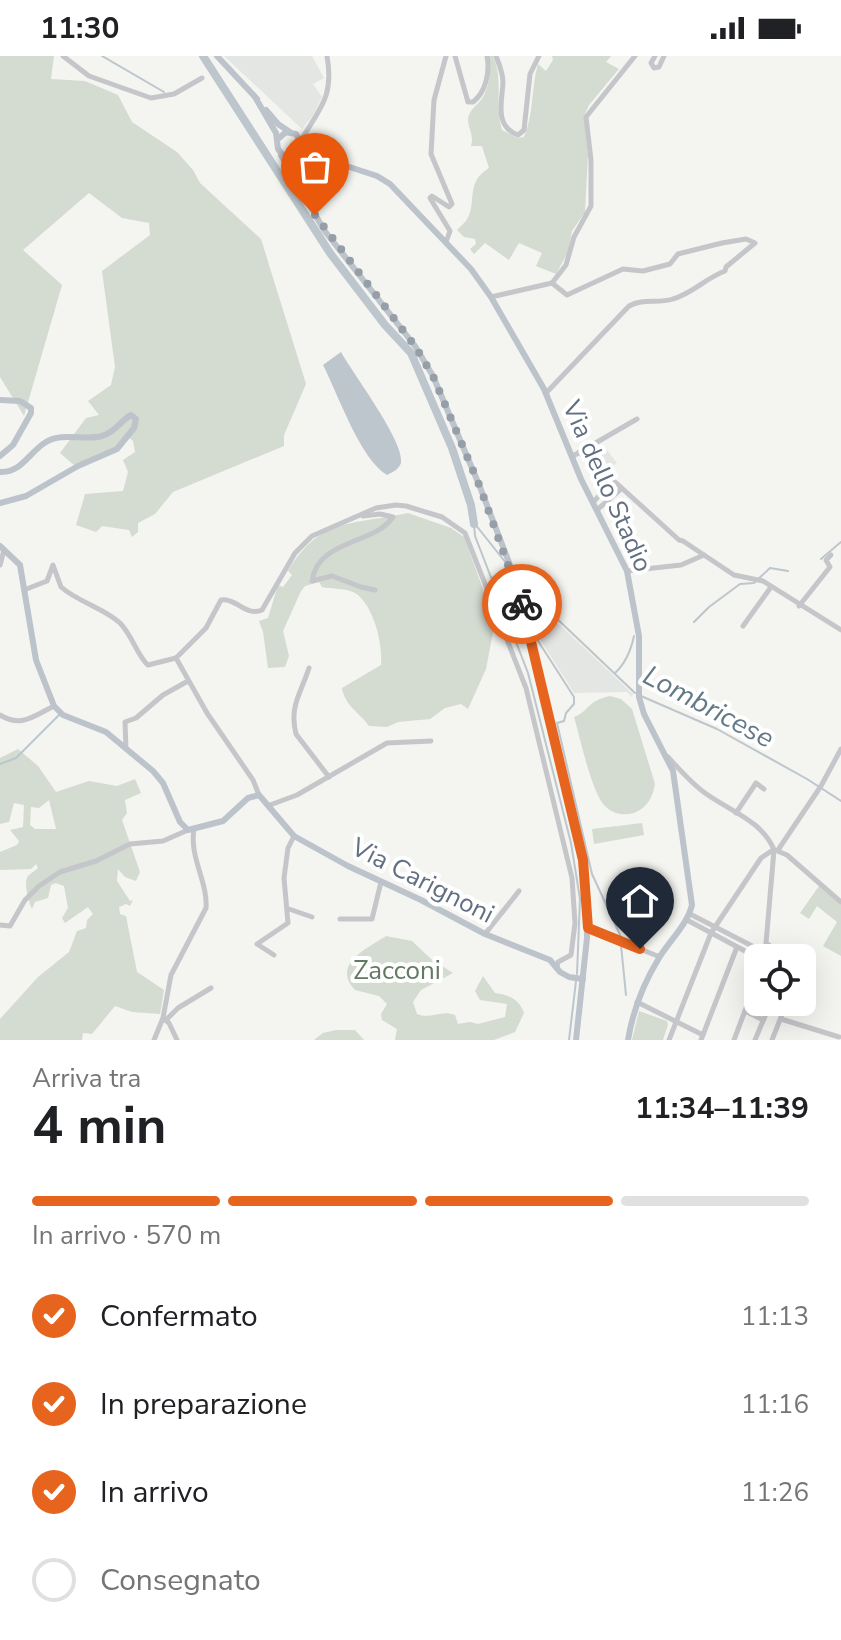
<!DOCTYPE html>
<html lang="it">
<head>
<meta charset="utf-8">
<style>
  body { margin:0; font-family:"Nunito Sans",sans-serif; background:#f2f2f2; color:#202124; height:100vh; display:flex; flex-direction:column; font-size:30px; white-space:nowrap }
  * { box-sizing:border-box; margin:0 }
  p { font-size:26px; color:#757577 }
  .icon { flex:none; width:44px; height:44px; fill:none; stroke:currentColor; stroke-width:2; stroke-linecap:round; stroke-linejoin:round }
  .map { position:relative; height:984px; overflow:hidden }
  .sheet { display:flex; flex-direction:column; background:#fff; flex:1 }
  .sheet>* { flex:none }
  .fabs { position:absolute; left:744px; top:888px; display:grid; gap:16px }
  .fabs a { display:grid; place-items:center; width:72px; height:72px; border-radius:12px; background:#fff; box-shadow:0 8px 32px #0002; font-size:40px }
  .pin { position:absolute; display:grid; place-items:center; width:68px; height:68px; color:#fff; margin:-82px -34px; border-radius:50% 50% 50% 0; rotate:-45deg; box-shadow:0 0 8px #0007 }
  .pin .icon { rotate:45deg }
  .courier { position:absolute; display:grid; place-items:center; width:80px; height:80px; margin:-40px; border:6px solid #e6641e; border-radius:50%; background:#fff; color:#222; box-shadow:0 2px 10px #0007 }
  .head em { font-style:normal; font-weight:700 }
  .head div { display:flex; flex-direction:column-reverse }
  .head { display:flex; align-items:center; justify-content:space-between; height:136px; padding:0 32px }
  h1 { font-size:52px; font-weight:700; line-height:60px }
  .bar { display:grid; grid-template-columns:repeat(4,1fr); gap:12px 8px; align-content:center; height:96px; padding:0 32px }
  .bar i { height:10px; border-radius:6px; background:#e0e0e0 }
  .bar .current { background:#e6641e }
  .bar p { grid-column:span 4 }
  ol { padding:0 32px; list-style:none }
  li { display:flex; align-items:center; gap:24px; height:88px }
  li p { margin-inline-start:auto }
  li .icon { padding:8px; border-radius:50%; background:#e6641e; color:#fff; stroke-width:4 }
  li:last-child { color:#757577 }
  li i { width:44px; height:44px; border:4px solid #e0e0e0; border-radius:50% }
  .status { display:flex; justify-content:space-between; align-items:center; height:56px; padding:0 40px; background:#fff; direction:ltr }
  .status svg { height:22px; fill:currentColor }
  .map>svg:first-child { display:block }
</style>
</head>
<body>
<div class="status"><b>11:30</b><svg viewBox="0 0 49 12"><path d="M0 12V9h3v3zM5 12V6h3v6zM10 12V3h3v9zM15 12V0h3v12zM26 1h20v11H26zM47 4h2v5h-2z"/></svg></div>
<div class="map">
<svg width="841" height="984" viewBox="0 0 841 984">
  <rect width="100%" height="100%" fill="#f4f4f0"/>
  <g fill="#e4e6e4">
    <path d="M224,0H312L324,22L313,28L322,41L314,58L302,73Z"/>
    <path d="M603,389L617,407L610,412L603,404L598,408L591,399Z"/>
    <path d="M526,537L633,638L632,641L627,636L574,637L533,572L524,538Z"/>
  </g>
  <g fill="#d4dbd1" fill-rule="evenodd">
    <path d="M0,0H54L51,23L85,25L118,39L132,66L177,96L193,114L200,127L261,183L306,328L284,379V390L173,436L155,458L138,467V476L132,481L129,474L102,470L96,476L76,469L85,438L123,435L128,416L123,404L135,396L133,385L126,379L117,392L74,409L60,397L86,362L99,359L88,345L111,329L115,311L102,215L150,179L149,167L122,162L89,137L23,194L62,229L24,360L0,321Z"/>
    <path d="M488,0H493C504,24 494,49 502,74L518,82L524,81C534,58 531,32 538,8L546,15L553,4L552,0H611L606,6L619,13L589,49L584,60L588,99L585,156L572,175L568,196L556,218L536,210L542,197L519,187L509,204L485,187L474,198L470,193L476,188L475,183L464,181L457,174C460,171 463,168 466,165C478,148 464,127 489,112L482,90H471C475,77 465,69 469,59C471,53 478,48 481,44C490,31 491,15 488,0Z"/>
    <path d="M408,457L451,472L464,481L495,566L486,613L468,653L461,648L445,652L430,663L398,666L387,671L369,670C359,656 345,650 342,632L381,609C383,589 374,549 355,537C347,532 332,533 322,531L319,526L305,530L301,535L283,575L289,600L285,611L268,612L263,576L259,565L268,562L278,529L283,531L292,519L288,515C320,461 353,469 408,457Z"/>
    <path d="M610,640L621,643L632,653L655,728C653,741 647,752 634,757C623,760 613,758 605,750C592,738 580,681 574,661C589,656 586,645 610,640Z"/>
    <path d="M18,693L38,710L56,736L89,725L117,730L135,723L141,737L125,744L127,757L122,764L140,816L136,825L125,821L118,813L117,825L130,845L133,844L130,850L126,848L119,851L120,858L126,860L137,916L164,934L160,958L132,956L115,950L92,978L83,977L82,984H0V963L38,921L69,896L77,875L86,872L87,864L93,858L88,851L65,867L62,862L68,852L64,830L56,827L51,829L48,842L35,846L32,853C29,847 23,827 28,820C31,817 35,815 38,812L36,808L31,813L0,814V796L17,789L19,785L10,774L23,771L24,749L14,747L9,766L0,768V702ZM49,744L56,773H35L30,769L31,751L39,752Z"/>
    <path d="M642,767L644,779L594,788L592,773L617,770L618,772V770Z"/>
    <path d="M819,830L841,849V900L823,890L837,866L817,850L809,863L800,857Z"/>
    <path d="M386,880L412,885L431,903L453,917L421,934L413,946L417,958C431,964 441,953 455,959L458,968L470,966L478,968L505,961L507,948L480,944L475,935L483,920L495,937C509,939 519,943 524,957L515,976L494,984H395L397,973L382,964L381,958L387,948L379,940L355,934C330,908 370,891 386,880Z"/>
    <path d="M639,955L667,965L668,969L663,984H632Z"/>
    <path d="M336,974H355L364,984H314L323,977Z"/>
  </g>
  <path fill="#bcc6cc" d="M341,296C353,318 405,386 401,407C399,413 393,416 387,419C360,403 338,338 323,309Z"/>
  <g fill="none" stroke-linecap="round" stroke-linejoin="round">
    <g stroke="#bcc6cc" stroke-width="2">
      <path d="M102,0L164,36"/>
      <path d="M474,468L475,480L528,617L571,787L580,843L577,918"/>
      <path d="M475,468L506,507"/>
      <path d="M821,503L841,486"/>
      <path d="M491,521L499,528"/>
      <path d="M517,521L532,539L635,637"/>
      <path d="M694,566L709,551L740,528L754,527L770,512L788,515"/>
      <path d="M533,577L574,641V648L566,657L564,665L557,667L592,818L621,881"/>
      <path d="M615,617C626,607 631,594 634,580"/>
      <path d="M641,640L717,673L807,723L841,745"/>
      <path d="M0,708L16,702L59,659"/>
      <path d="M621,889L626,939"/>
      <path d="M569,984L576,925"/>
    </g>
    <path stroke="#bcc6cc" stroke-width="8" d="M203,0L330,197L385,269L411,297L452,392L471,449L474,468"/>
    <g stroke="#c4c6ca" stroke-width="5">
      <path d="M63,0L89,20L151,42L174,38L202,22"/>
      <path d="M446,0L434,44L431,98L452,148L449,151L432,140L430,142L450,175L446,186"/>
      <path d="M455,0L468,46H473C486,36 490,16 487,0"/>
      <path d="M496,0C499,8 503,17 503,26C502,46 494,70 518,79L524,74L530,18L539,0"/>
      <path d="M655,0L651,7L654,12L659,11L664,0"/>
      <path d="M301,84C321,51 334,40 327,0"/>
      <path d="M491,241L552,227L566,209L574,181L591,150V104L586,61L635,0"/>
      <path d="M546,337L629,250C643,242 658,248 673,243C693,237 706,222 725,215L726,211L755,187L746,183L722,187L678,198L670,208L643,215L623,213L567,239L552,227"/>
      <path d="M579,396L606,418"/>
      <path d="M573,400L637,363"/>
      <path d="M593,447L609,427L614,425L679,484L683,485L734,519L763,525L841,574"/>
      <path d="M597,454L621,433"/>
      <path d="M363,460L380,458L393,461C374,489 318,483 312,525L332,520L361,531L375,534"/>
      <path d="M0,509L4,494"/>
      <path d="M627,515L681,509L704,499"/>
      <path d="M24,534L47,525L53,509L61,531C78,546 104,552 120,567C132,579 138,601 148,609L176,602"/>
      <path d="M799,550L830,511L826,504L831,499"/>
      <path d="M743,570L771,531"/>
      <path d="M309,612C301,637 289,650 296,678L329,721"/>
      <path d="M0,659C21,672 34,660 54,650"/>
      <path d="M126,693L125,666L136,662L163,639L188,625"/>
      <path d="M668,701C679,713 691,727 705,737C728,754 763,765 774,794L766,887L787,902"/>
      <path d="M259,739L253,724L207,657L176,602L206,572L221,544C237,542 246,561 262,554L295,497L312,480L376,452L396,449L406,450L442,461L465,477L526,632L572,822L575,867L571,899L558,906L557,911"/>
      <path d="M270,749L297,739L387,687L431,685"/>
      <path d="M736,757L756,727L764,733"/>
      <path d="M775,794L787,799L841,846"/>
      <path d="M778,794L821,730L841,693"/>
      <path d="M289,853L312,861"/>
      <path d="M690,858L764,896"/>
      <path d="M340,863H372L381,826"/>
      <path d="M687,864L758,902"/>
      <path d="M0,869L10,870L25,844L39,830L60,816L96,805L130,788L163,785L188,774"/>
      <path d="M588,872L660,901"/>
      <path d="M485,878L519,835"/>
      <path d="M274,899L257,888L288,867L284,822L288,792L294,780"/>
      <path d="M637,946L703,979"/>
      <path d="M745,955L763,964"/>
      <path d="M164,963L169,967L177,984"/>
      <path d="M781,963L839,981"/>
      <path d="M166,964L178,952L211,932"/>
      <path d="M154,984L163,962L171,919L206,852C208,826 189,801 194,773"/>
      <path d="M669,984L711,877L761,802L773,794"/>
      <path d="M701,984L737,891"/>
      <path d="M734,984L758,920"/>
      <path d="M755,984L771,946"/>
      <path d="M772,984L787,946"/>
    </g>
    <g stroke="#bdc3ca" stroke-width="6">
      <path d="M217,0L257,43"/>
      <path d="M255,41L276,77L278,93L283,99L319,101L377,120L390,128L471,213L491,241L544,333L581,423L627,515L639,580V641L644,658L673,715L692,849C687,869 670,884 659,902C643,928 633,954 628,984"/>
      <path d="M266,54L278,68L290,76"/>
      <path d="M278,83L286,76L296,78L302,88L297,98"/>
      <path d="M281,99L324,174L415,290L433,320L480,431L515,522L574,762L586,825L587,882L576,984"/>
      <path d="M0,344L20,345L31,352V357L13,389L0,400"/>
      <path d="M0,416C22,417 29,396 46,386C62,376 84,385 102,380C116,376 120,365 131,359L136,363L134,372L117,393L78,410L26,440L0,447"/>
      <path d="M0,490L20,509L36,604L54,650L63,659L106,676L153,715L163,727L180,766L188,774L223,765L248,742L259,739L294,780L348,810L421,844L485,878L550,904L560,916L569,921L583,923"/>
    </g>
  </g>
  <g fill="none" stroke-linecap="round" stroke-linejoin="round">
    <path stroke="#969ea8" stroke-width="8" stroke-dasharray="0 14.4" d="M315,159L415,290L433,320L480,431L522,548"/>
    <path stroke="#e6641e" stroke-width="10" d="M522,548L583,804L588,872L640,893"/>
  </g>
  <g text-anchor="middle" stroke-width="8" stroke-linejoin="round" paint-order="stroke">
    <g font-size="26" fill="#637082" stroke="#fff">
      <text transform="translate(608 430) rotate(66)" y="9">Via dello Stadio</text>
      <text transform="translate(423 824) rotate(27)" y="9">Via Carignoni</text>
    </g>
    <g font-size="26" fill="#647962" stroke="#fff">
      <text x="397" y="923">Zacconi</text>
    </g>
    <g font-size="28" font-style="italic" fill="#637986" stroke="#fff">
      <text transform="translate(709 650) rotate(28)" y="10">Lombricese</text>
    </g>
  </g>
</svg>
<div class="fabs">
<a><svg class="icon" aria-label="locate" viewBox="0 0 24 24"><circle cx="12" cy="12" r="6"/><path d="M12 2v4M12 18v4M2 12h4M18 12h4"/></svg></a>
</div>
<div class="pin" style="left:315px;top:159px;background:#ea580c"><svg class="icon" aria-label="bag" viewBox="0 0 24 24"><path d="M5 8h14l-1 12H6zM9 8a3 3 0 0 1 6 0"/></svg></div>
<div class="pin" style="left:640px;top:893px;background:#1f2937"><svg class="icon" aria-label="home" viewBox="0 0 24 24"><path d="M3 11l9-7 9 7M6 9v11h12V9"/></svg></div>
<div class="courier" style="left:522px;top:548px"><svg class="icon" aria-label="bike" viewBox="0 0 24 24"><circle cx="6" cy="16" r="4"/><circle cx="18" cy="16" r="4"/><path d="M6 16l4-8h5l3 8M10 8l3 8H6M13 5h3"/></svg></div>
</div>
<section class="sheet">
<div class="head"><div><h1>4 min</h1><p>Arriva tra</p></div><em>11:34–11:39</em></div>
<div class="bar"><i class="current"></i><i class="current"></i><i class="current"></i><i></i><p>In arrivo · 570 m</p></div>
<ol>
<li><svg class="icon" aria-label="check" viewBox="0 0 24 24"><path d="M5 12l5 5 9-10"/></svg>Confermato<p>11:13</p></li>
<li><svg class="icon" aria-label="check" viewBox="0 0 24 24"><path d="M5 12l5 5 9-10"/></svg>In preparazione<p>11:16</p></li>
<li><svg class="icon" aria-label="check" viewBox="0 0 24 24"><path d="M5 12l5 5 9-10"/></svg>In arrivo<p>11:26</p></li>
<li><i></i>Consegnato</li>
</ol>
</section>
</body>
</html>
